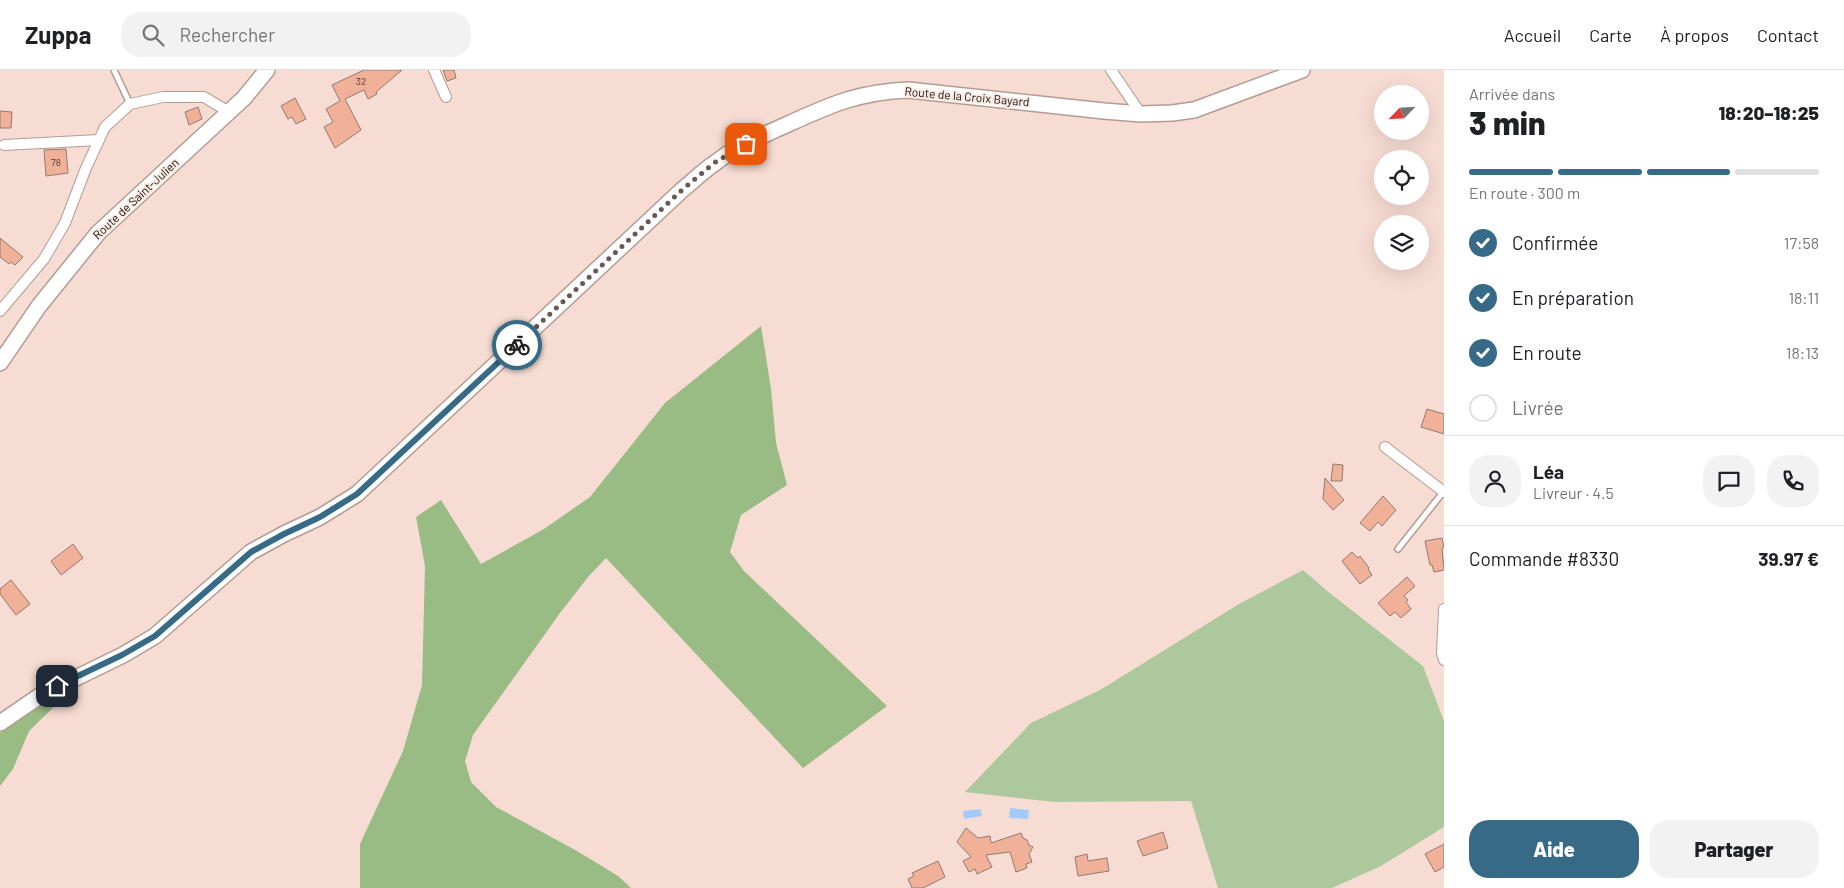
<!DOCTYPE html>
<html lang="fr">
<head>
<meta charset="utf-8">
<style>
  body { margin:0; font-family:Barlow,sans-serif; background:#f2f2f2; color:#202124; height:100vh; display:flex; flex-direction:column; font-size:19px; white-space:nowrap }
  * { box-sizing:border-box; margin:0 }
  p { font-size:16px; color:#757577 }
  .icon { flex:none; width:28px; height:28px; fill:none; stroke:currentColor; stroke-width:2; stroke-linecap:round; stroke-linejoin:round }
  .map { position:relative; flex:1; overflow:hidden }
  .details { display:flex; flex-direction:column; background:#fff; width:400px }
  .details>* { flex:none }
  .needle { width:32px; rotate:245deg }
  .controls { position:absolute; left:1374px; top:15px; display:grid; gap:10px }
  .controls a { display:grid; place-items:center; width:55px; height:55px; border-radius:50%; background:#fff; box-shadow:0 5px 20px #0002; font-size:25px }
  .pin { position:absolute; display:grid; place-items:center; width:42px; height:42px; color:#fff; margin:-21px; border-radius:10px; box-shadow:0 2px 8px #0006 }
  .courier { position:absolute; display:grid; place-items:center; width:50px; height:50px; margin:-25px; border:4px solid #366a87; border-radius:50%; background:#fff; color:#222; box-shadow:0 1px 6px #0007 }
  .head em { font-style:normal; font-weight:800 }
  .head div { display:flex; flex-direction:column-reverse }
  .head { display:flex; align-items:center; justify-content:space-between; height:85px; padding:0 25px }
  h1 { font-size:32px; font-weight:800; line-height:38px }
  .bar { display:grid; grid-template-columns:repeat(4,1fr); gap:8px 5px; align-content:center; height:60px; padding:0 25px }
  .bar i { height:6px; border-radius:4px; background:#e0e0e0 }
  .bar .selected { background:#366a87 }
  .bar p { grid-column:span 4 }
  .line { display:flex; align-items:center; gap:12px; padding:0 25px; border-top:1px solid #e0e0e0 }
  .line div { flex:1 }
  .round { display:grid; place-items:center; flex:none; width:52px; height:52px; border-radius:20px; background:#f2f2f2 }
  ol { padding:0 25px; list-style:none }
  li { display:flex; align-items:center; gap:15px; height:55px }
  li p { margin-inline-start:auto }
  li .icon { padding:5px; border-radius:50%; background:#366a87; color:#fff; stroke-width:4 }
  li:last-child { color:#757577 }
  li i { width:28px; height:28px; border:2px solid #e0e0e0; border-radius:50% }
  .button { display:flex; gap:10px; margin-top:auto; padding:10px 25px }
  .button a { flex:1; height:58px; border-radius:20px; background:#366a87; color:#fff; font-size:20px; font-weight:800; line-height:58px; text-align:center }
  .button a+a { background:#f2f2f2; color:#202124 }
  header { display:flex; align-items:center; gap:30px; box-sizing:border-box; height:70px; padding:0 25px; background:#fff; border-bottom:1px solid #e0e0e0 }
  header strong { font-size:24px }
  nav { display:flex; gap:28px; margin-inline-start:auto; font-size:18px }
  .search { width:350px; height:45px; background:#f2f2f2; display:flex; align-items:center; gap:12px; box-sizing:border-box; padding:0 18px; border-radius:20px; color:#757577; font-size:19px }
  main { display:flex; flex:1; min-height:0 }
  .map>svg:first-child { display:block }
</style>
</head>
<body>
<header>
<strong>Zuppa</strong>
<div class="search"><svg class="icon" aria-label="search" viewBox="0 0 24 24"><circle cx="10" cy="10" r="6"/><path d="M15 15l6 6"/></svg>Rechercher</div>
<nav><a>Accueil</a><a>Carte</a><a>À propos</a><a>Contact</a></nav>
</header>
<main>
<div class="map">
<svg width="1444" height="818" viewBox="0 0 1444 818">
  <rect width="100%" height="100%" fill="#f6dcd3"/>
  <path fill="#adc89d" d="M1303,500L1326,520L1423,596L1444,651V757L1381,796L1332,818H1218L1191,731L1054,732L965,722L1031,653L1100,620L1239,534Z"/>
  <g fill="#99bb84">
    <path d="M761,256L771,319L776,373L787,415L741,445L730,482L744,501L887,636L803,698L606,488L588,507L560,543L473,665L465,691L471,712L496,737L577,781L618,806L631,818H360V774L403,681L422,615L425,496L416,447L441,430L481,494L544,459L590,427L665,333Z"/>
    <path d="M67,624L29,661L13,699L0,716V663L38,636Z"/>
  </g>
  <g fill="#a2cafd">
    <path d="M1010,738L1029,740L1028,749L1009,748Z"/>
    <path d="M980,739L982,746L964,749L963,741Z"/>
  </g>
  <g fill="#f1b098" stroke="#917a72">
    <path d="M364,0H402L376,22L377,24L368,29L364,20L345,29L361,60L335,78L324,57L333,52L326,39L340,31L332,15Z"/>
    <path d="M443,0H454L456,8L447,11Z"/>
    <path d="M295,28L306,49L296,54L292,47L288,49L281,36Z"/>
    <path d="M198,37L202,49L189,55L185,42Z"/>
    <path d="M0,41L12,42L11,58H0Z"/>
    <path d="M66,79L68,103L46,106L44,80Z"/>
    <path d="M0,168L23,187L15,195L11,192L9,194L0,187Z"/>
    <path d="M1427,339L1444,344V364L1421,357Z"/>
    <path d="M1333,394L1343,395L1342,411H1331Z"/>
    <path d="M1325,408L1344,430L1333,440L1323,429Z"/>
    <path d="M1383,426L1396,440L1382,456L1378,452L1370,461L1360,453Z"/>
    <path d="M1442,468L1444,477L1442,478L1444,500L1434,502L1432,495H1430L1425,471Z"/>
    <path d="M73,474L83,488L61,505L51,491Z"/>
    <path d="M1352,482L1358,488L1360,486L1369,498L1368,499L1372,505L1360,514L1342,491Z"/>
    <path d="M1407,507L1415,516L1404,526L1408,530L1406,532L1411,539L1401,548L1395,542L1390,546L1378,533Z"/>
    <path d="M11,510L30,534L16,545L0,524V519Z"/>
    <path d="M966,758L978,768L990,766L991,773L1021,763L1023,768L1027,770L1029,775L1033,777L1029,784L1032,792L1026,794L1027,798L1016,802L1010,782L986,785L992,797L977,804L975,799L969,802L963,791L971,787L957,772Z"/>
    <path d="M1163,762L1168,778L1143,786L1137,771Z"/>
    <path d="M1444,774V797L1435,802L1425,784Z"/>
    <path d="M1087,784L1088,791L1107,788L1109,801L1078,806L1075,787Z"/>
    <path d="M938,791L945,807L923,818H912L908,809L914,806L912,803Z"/>
  </g>
  <g fill="none" stroke-linecap="round" stroke-linejoin="round">
    <defs>
      <g id="lane">
        <path d="M114,0L130,34"/>
        <path d="M1398,479L1444,421"/>
      </g>
      <g id="street">
        <path d="M434,0L446,27"/>
        <path d="M1111,0L1141,44"/>
        <path d="M4,75L99,70"/>
        <path d="M0,241L44,189L65,153L86,98L105,57L130,34L163,27H204L229,42"/>
        <path d="M1385,377L1444,422"/>
        <path d="M1444,539L1442,583L1444,590"/>
      </g>
      <g id="secondary">
        <path d="M0,293L39,236L98,163L244,28L267,0"/>
        <path d="M0,653L41,625L123,585L155,566L251,482L284,464L320,447L357,424L682,120C693,111 703,101 715,93C736,76 762,66 786,55C830,35 858,22 908,20L1104,41L1141,44L1172,43L1194,40L1302,0"/>
      </g>
    </defs>
    <use href="#lane" stroke="#b49c93" stroke-width="8"/>
    <use href="#street" stroke="#b49c93" stroke-width="12"/>
    <use href="#secondary" stroke="#b49c93" stroke-width="18"/>
    <use href="#lane" stroke="#fff" stroke-width="5"/>
    <use href="#street" stroke="#fff" stroke-width="10"/>
    <use href="#secondary" stroke="#fff" stroke-width="15"/>
  </g>
  <g fill="none" stroke-linecap="round" stroke-linejoin="round">
    <path stroke="#675954" stroke-width="5" stroke-dasharray="0 9" d="M517,275L682,120L714,93L746,74"/>
    <path stroke="#366a87" stroke-width="6" d="M57,616L122,585L155,566L251,482L284,464L320,447L357,424L517,275"/>
  </g>
  <g text-anchor="middle" stroke-width="4" stroke-linejoin="round" paint-order="stroke">
    <g font-size="10" fill="#503a31">
      <text x="361" y="15">32</text>
      <text x="56" y="96">78</text>
    </g>
    <g font-size="12" fill="#1a120f" stroke="#fbece6">
      <text transform="translate(967 27) rotate(5)" y="4">Route de la Croix Bayard</text>
      <text transform="translate(136 129) rotate(-43)" y="4">Route de Saint-Julien</text>
    </g>
  </g>
</svg>
<div class="controls">
<a><svg class="needle" viewBox="-14 -14 28 28"><path d="M0-13l5 13h-10z" fill="#e53935"/><path d="M0 13l5-13h-10z" fill="#757577"/></svg></a>
<a><svg class="icon" aria-label="locate" viewBox="0 0 24 24"><circle cx="12" cy="12" r="6"/><path d="M12 2v4M12 18v4M2 12h4M18 12h4"/></svg></a>
<a><svg class="icon" aria-label="layers" viewBox="0 0 24 24"><path d="M12 4l9 5-9 5-9-5zM3 14l9 5 9-5"/></svg></a>
</div>
<div class="pin" style="left:746px;top:74px;background:#ea580c"><svg class="icon" aria-label="bag" viewBox="0 0 24 24"><path d="M5 8h14l-1 12H6zM9 8a3 3 0 0 1 6 0"/></svg></div>
<div class="pin" style="left:57px;top:616px;background:#1f2937"><svg class="icon" aria-label="home" viewBox="0 0 24 24"><path d="M3 11l9-7 9 7M6 9v11h12V9"/></svg></div>
<div class="courier" style="left:517px;top:275px"><svg class="icon" aria-label="bike" viewBox="0 0 24 24"><circle cx="6" cy="16" r="4"/><circle cx="18" cy="16" r="4"/><path d="M6 16l4-8h5l3 8M10 8l3 8H6M13 5h3"/></svg></div>
</div>
<section class="details">
<div class="head"><div><h1>3 min</h1><p>Arrivée dans</p></div><em>18:20–18:25</em></div>
<div class="bar"><i class="selected"></i><i class="selected"></i><i class="selected"></i><i></i><p>En route · 300 m</p></div>
<ol>
<li><svg class="icon" aria-label="check" viewBox="0 0 24 24"><path d="M5 12l5 5 9-10"/></svg>Confirmée<p>17:58</p></li>
<li><svg class="icon" aria-label="check" viewBox="0 0 24 24"><path d="M5 12l5 5 9-10"/></svg>En préparation<p>18:11</p></li>
<li><svg class="icon" aria-label="check" viewBox="0 0 24 24"><path d="M5 12l5 5 9-10"/></svg>En route<p>18:13</p></li>
<li><i></i>Livrée</li>
</ol>
<div class="line" style="height:90px"><a class="round"><svg class="icon" aria-label="person" viewBox="0 0 24 24"><circle cx="12" cy="8" r="4"/><path d="M4 21q1-7 8-7t8 7"/></svg></a><div><b>Léa</b><p>Livreur · 4.5</p></div><a class="round"><svg class="icon" aria-label="chat" viewBox="0 0 24 24"><path d="M4 5h16v11H9l-5 4z"/></svg></a><a class="round"><svg class="icon" aria-label="phone" viewBox="0 0 24 24"><path d="M5 4h4l2 5-3 2q2 4 5 5l2-3 5 2v4C11 20 4 13 5 4z"/></svg></a></div>
<div class="line" style="height:65px"><div>Commande #8330</div><b>39.97 €</b></div>
<div class="button"><a>Aide</a><a>Partager</a></div>
</section>
</main>
</body>
</html>
